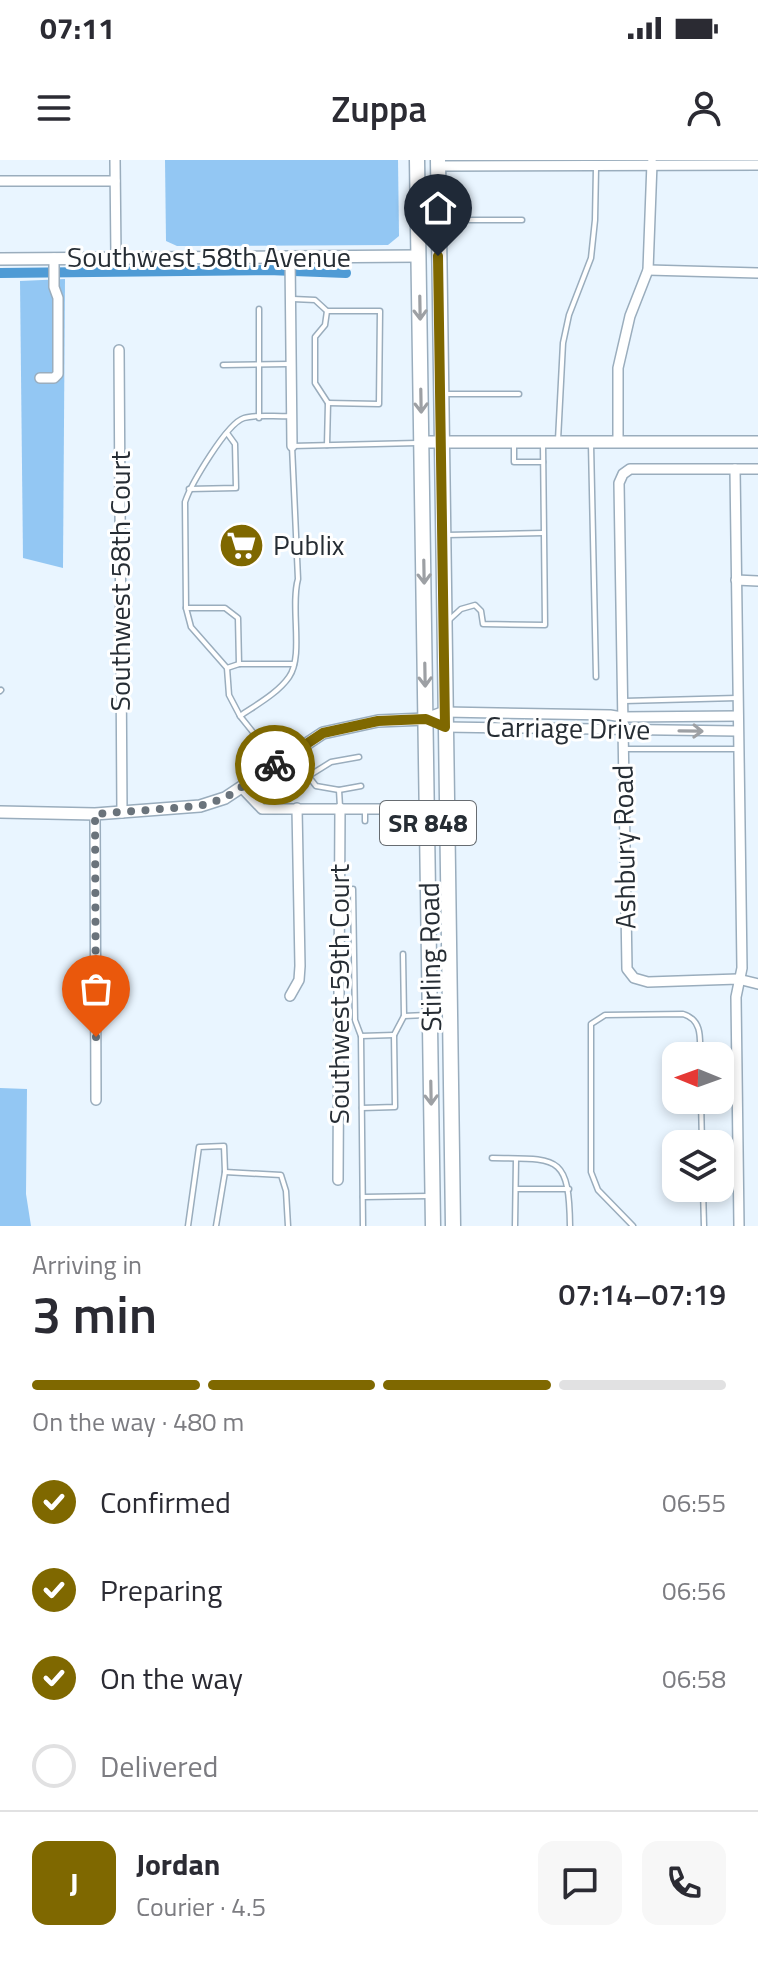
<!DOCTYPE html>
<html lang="en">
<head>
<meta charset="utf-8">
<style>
  body { margin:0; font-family:"Titillium Web",sans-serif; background:#f7f7f7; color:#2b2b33; height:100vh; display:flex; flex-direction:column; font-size:30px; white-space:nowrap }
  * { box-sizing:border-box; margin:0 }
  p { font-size:26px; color:#7c7c81 }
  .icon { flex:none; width:44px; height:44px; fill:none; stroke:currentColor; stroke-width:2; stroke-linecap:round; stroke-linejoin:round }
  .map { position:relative; height:1066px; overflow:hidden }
  .panel { display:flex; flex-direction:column; background:#fff; flex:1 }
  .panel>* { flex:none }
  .needle { width:52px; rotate:271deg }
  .buttons { position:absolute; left:662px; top:882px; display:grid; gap:16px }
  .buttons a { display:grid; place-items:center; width:72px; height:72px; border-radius:16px; background:#fff; box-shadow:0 4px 12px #0003; font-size:40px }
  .pin { position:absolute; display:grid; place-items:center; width:68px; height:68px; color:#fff; margin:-82px -34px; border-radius:50% 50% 50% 0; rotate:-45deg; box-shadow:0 0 8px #0007 }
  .pin .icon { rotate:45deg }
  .courier { position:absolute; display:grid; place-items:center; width:80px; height:80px; margin:-40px; border:6px solid #7f6800; border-radius:50%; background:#fff; color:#222; box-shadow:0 2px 10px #0007 }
  .headline em { font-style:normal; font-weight:600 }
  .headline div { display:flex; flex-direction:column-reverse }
  .headline { display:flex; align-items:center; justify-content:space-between; height:136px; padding:0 32px }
  h1 { font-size:52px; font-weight:600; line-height:60px }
  .bar { display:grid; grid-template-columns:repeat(4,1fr); gap:12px 8px; align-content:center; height:96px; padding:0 32px }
  .bar i { height:10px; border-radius:6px; background:#e1e1e2 }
  .bar .active { background:#7f6800 }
  .bar p { grid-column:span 4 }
  .line { display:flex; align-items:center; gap:20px; padding:0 32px; border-top:2px solid #e1e1e2 }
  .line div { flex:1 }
  .round { display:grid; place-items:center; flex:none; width:84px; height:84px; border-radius:16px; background:#f7f7f7 }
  ol { padding:0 32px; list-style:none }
  li { display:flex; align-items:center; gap:24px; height:88px }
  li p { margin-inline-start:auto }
  li .icon { padding:8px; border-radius:50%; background:#7f6800; color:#fff; stroke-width:4 }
  li:last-child { color:#7c7c81 }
  li i { width:44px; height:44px; border:4px solid #e1e1e2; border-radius:50% }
  .status { display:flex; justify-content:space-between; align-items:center; height:56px; padding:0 40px; background:#fff; direction:ltr }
  .status svg { height:22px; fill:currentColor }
  header { display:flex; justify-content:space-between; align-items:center; height:104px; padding:0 32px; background:#fff; font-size:36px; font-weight:600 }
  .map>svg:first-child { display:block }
</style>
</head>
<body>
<div class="status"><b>07:11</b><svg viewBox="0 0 49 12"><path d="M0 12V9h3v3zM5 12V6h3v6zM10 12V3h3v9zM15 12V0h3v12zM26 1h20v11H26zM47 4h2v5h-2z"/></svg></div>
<header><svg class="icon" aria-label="menu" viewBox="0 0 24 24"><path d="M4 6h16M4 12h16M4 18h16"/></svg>Zuppa<svg class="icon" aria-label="person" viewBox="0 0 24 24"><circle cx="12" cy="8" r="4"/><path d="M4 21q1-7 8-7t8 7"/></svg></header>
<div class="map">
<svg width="758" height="1066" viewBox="0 0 758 1066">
  <rect width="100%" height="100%" fill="#e9f5ff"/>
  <g fill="#93c7f3">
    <path d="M165,0H398L399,76L388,85L177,86L166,81Z"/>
    <path d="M65,119L63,408L23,398L20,121Z"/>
    <path d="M0,928L27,929L26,1034L31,1066H0Z"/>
  </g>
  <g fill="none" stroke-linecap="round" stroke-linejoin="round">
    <path stroke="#4f9bd5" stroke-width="10" d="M0,113L268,110L346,113"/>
    <defs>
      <g id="service">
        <path d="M441,60H522"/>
        <path d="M293,139L315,140L327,151H380L379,244L328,243"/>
        <path d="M259,149V258"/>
        <path d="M223,205L289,204"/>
        <path d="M443,234H519"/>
        <path d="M558,280L563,183L569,155L591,98L595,60L596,8"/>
        <path d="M591,284L596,517"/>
        <path d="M327,285L328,243L315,223V177L325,165L327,151"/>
        <path d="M514,285V302H543"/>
        <path d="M189,329L236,328L235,284L227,273"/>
        <path d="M446,375L543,373"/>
        <path d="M186,448H225L238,458L239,504"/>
        <path d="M449,460L461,449L475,445L481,451L483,464L545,465L543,284"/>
        <path d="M227,508L239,504H294"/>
        <path d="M0,531L1,530"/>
        <path d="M624,541L737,538"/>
        <path d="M240,556L229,535L227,508L191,467L186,448L185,342C191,324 227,263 244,258C257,254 276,257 289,256"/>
        <path d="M625,589H738"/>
        <path d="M293,596L316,626L339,630L361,626"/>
        <path d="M276,601L240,556C256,545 278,533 289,517C304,496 290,447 298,419L292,286L417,283"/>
        <path d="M286,630L331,602L359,597"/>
        <path d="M339,630L340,647"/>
        <path d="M365,651V661"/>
        <path d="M399,661V651"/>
        <path d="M353,729L355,860L361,876L363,1066"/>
        <path d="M404,856L426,855"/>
        <path d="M361,876L394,875"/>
        <path d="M701,940L702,984"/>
        <path d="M362,948L395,947L394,875L404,856L403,794"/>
        <path d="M492,998C558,999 569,994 570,1066"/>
        <path d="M225,1012L281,1015L286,1031L288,1066"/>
        <path d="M703,1028L704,1066"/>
        <path d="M516,1029H569"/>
        <path d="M363,1037L429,1036"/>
        <path d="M188,1066L199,987L224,986L225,1012L216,1066"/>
        <path d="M515,1066L516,999"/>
        <path d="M633,1066L598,1030L591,1012V864L605,855L683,854C703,860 700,879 700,896"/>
      </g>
      <g id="minor">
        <path d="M115,0L116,97"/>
        <path d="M438,6L758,5"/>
        <path d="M0,21H115"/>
        <path d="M290,97L292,286"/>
        <path d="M648,110L758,113"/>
        <path d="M119,190L122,653"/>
        <path d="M40,218H54L58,214V138L54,127V98"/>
        <path d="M618,281V208L630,156L648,110L652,3"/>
        <path d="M735,309L742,808L736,837L739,1066"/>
        <path d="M758,309H630L623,314L619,323L627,809L634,818L648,822L738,819L758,824"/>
        <path d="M736,420L758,421"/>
        <path d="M445,552L610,555L622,557L738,556"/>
        <path d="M445,567L737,571"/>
        <path d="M242,628L262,649H401L428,661"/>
        <path d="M95,654L96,940"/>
        <path d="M290,836L299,820L300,806L297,648"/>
        <path d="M338,1020L340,648"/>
      </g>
      <g id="tertiary">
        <path d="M0,99L419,96"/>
        <path d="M422,282H758"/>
        <path d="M0,652L95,654L200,646L225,638L323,573L378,561L426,559L445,552"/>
      </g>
      <g id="primary">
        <path d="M417,0L433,1066"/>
        <path d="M438,0L453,1066"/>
      </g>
    </defs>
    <use href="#service" stroke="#9aadbd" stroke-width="7"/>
    <use href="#minor" stroke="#9aadbd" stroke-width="12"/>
    <use href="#tertiary" stroke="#9aadbd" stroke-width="14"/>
    <use href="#primary" stroke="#9aadbd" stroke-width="17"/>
    <use href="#service" stroke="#fff" stroke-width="4"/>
    <use href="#minor" stroke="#fff" stroke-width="9"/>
    <use href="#tertiary" stroke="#fff" stroke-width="11"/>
    <use href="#primary" stroke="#fff" stroke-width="14"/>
  </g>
  <defs><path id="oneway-shaft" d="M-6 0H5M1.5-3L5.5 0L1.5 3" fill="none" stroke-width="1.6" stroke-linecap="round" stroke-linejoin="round" transform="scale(2)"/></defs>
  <g stroke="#9da0a4">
    <use href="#oneway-shaft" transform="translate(420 148) rotate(89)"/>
    <use href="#oneway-shaft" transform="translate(421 241) rotate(89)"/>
    <use href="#oneway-shaft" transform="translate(424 412) rotate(89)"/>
    <use href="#oneway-shaft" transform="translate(425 515) rotate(89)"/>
    <use href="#oneway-shaft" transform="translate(691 571) rotate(1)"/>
    <use href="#oneway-shaft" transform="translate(431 933) rotate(89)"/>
  </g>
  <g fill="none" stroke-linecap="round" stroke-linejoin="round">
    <path stroke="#6a737b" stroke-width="8" stroke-dasharray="0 14.4" d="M96,877L95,654L200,646L225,638L275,605"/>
    <path stroke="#7f6800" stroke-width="10" d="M275,605L323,573L378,561L401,560L426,559L445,567L438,96"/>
  </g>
  <defs>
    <symbol id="supermarket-disc" viewBox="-11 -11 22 22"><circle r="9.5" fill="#7f6800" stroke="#fff"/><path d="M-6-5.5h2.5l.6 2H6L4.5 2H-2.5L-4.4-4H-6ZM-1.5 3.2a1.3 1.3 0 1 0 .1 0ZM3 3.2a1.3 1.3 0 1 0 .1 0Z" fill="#fff"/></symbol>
  </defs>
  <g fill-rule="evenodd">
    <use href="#supermarket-disc" x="216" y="360" width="51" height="51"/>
  </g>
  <g text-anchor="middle" stroke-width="6" stroke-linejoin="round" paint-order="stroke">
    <rect fill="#fff" stroke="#676c71" stroke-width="2" x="380" y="641" width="96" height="44" rx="6"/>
    <g font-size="26" font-weight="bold" fill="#262d34">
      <text x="428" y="672">SR 848</text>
    </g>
    <g font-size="28" fill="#262d34" stroke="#fff">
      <text x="209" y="107">Southwest 58th Avenue</text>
      <text transform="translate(120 421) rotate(-90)" y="10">Southwest 58th Court</text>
      <text transform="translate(568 568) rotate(1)" y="10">Carriage Drive</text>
      <text transform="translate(624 687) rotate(-91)" y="10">Ashbury Road</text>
      <text transform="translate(430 797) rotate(-91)" y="10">Stirling Road</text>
      <text transform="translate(339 834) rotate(-90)" y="10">Southwest 59th Court</text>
    </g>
    <g font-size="28" fill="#262d34" stroke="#fff" text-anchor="start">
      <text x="273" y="395">Publix</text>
    </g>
  </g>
</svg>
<div class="buttons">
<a><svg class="needle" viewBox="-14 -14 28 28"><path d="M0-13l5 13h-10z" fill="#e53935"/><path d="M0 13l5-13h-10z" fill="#7c7c81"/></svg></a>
<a><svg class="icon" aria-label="layers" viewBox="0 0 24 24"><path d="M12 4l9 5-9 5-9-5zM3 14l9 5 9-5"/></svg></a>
</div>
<div class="pin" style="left:96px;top:877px;background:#ea580c"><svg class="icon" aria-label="bag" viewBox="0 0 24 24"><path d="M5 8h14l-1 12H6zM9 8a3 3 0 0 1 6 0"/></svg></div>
<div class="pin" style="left:438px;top:96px;background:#1f2937"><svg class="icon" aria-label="home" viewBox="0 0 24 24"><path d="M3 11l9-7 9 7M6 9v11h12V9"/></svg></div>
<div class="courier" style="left:275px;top:605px"><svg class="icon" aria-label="bike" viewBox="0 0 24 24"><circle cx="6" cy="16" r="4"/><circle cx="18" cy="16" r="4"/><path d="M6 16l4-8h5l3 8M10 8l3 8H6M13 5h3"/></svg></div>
</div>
<section class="panel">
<div class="headline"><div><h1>3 min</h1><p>Arriving in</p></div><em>07:14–07:19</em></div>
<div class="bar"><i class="active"></i><i class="active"></i><i class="active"></i><i></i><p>On the way · 480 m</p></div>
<ol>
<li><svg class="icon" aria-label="check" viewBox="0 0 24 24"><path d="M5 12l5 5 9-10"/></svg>Confirmed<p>06:55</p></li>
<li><svg class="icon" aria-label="check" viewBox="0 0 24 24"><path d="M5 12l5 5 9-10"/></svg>Preparing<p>06:56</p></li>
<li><svg class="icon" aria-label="check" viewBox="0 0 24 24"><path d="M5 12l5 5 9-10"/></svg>On the way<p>06:58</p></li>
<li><i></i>Delivered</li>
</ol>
<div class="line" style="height:144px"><b class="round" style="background:#7f6800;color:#fff">J</b><div><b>Jordan</b><p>Courier · 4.5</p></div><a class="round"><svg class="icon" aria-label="chat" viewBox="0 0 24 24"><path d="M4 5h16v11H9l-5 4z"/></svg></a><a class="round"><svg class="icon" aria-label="phone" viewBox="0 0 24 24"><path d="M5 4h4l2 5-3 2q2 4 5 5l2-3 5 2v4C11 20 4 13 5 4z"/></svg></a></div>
</section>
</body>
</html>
